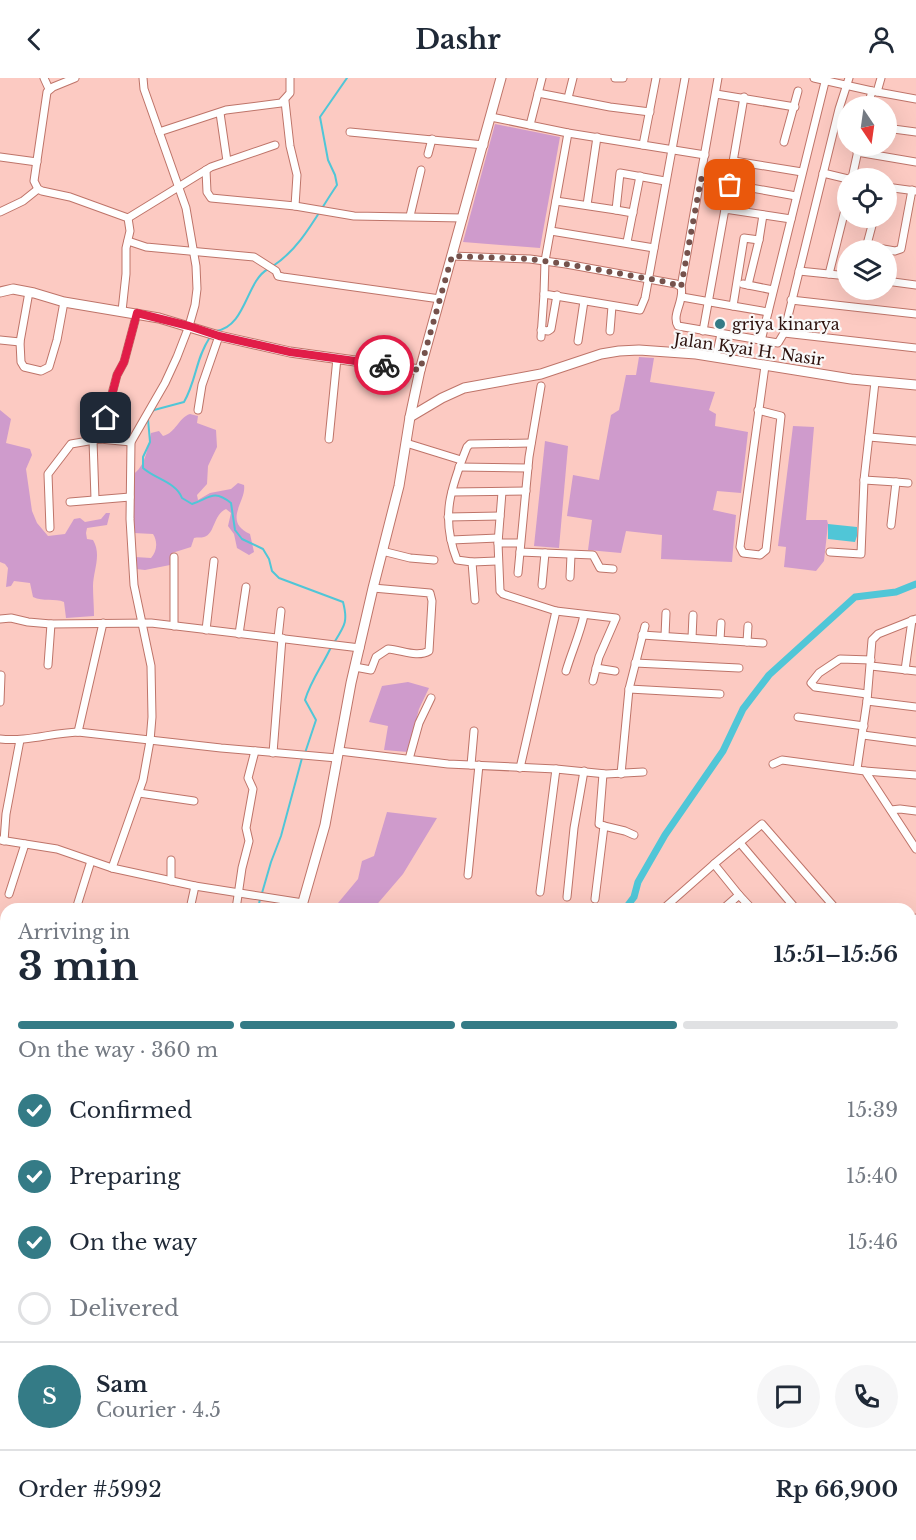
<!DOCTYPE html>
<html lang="en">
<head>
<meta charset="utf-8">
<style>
  body { margin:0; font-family:"Libre Baskerville",serif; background:#f6f6f7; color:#1f2937; height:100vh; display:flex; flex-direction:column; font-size:22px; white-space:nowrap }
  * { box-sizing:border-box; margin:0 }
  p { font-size:20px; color:#747a83 }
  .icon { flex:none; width:33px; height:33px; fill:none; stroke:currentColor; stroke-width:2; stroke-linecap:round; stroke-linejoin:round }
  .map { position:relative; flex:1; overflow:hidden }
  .details { position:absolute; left:0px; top:825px; width:916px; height:638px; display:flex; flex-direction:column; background:#fff; border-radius:18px 18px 0 0; box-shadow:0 6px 24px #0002 }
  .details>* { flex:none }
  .needle { width:39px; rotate:167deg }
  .tools { position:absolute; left:837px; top:18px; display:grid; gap:12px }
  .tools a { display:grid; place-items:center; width:60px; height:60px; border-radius:50%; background:#fff; box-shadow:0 6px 24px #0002; font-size:30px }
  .pin { position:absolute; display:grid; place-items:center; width:51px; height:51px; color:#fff; margin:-26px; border-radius:12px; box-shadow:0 3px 9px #0006 }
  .courier { position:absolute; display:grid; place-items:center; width:60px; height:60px; margin:-30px; border:4px solid #e11d48; border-radius:50%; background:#fff; color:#222; box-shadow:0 2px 8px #0007 }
  .head em { font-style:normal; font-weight:700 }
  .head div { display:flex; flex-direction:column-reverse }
  .head { display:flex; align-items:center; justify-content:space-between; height:102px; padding:0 18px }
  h1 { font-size:39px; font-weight:700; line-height:45px }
  .bar { display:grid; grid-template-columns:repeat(4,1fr); gap:9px 6px; align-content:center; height:72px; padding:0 18px }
  .bar i { height:8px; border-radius:4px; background:#e0e1e3 }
  .bar .selected { background:#347b86 }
  .bar p { grid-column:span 4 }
  .line { display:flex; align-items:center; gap:15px; padding:0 18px; border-top:2px solid #e0e1e3 }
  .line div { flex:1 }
  .round { display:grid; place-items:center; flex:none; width:63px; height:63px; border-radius:32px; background:#f6f6f7 }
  ol { padding:0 18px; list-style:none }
  li { display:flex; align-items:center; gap:18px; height:66px }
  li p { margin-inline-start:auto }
  li .icon { padding:6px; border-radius:50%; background:#347b86; color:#fff; stroke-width:4 }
  li:last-child { color:#747a83 }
  li i { width:33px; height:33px; border:3px solid #e0e1e3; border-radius:50% }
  header { display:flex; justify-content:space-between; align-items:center; height:78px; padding:0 18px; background:#fff; font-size:27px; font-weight:700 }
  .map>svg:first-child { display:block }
</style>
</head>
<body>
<header><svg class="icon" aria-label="back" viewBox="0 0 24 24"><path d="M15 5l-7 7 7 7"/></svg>Dashr<svg class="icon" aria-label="person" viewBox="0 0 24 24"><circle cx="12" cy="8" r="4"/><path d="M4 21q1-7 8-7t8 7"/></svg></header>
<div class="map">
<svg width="916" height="1462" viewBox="0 0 916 1462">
  <rect width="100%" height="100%" fill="#fccac2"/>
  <g fill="#cf9bcc">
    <path d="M495,46L560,59L540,170L463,164Z"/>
    <path d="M639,279L654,280L650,304L715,314L709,332L716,336L715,348L748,354L741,415L717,413L713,432L736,437L732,484L661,481L662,457L626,453L621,475L588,472L592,442L567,438L573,397L599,402L611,337L619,332L626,297H636Z"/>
    <path d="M0,332L11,341L6,365L30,371L32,377L26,391L32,433L37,445L48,458L65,456L74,441L80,440L85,444L101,441L106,435H110L107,447L87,450L86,455L87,461L93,462C102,477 93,493 93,508C93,518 94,528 94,538L66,540L64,524C55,520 43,524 33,519L30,505L14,503L11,508L6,509L8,490L5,486L0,484Z"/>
    <path d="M190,336L198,338L197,345L216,352L217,369L208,388L207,406L197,417L198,422L210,415L231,411L238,405L244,407C247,423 222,443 250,456L254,474L249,477L237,470L234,456L228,448L231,435L226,431C213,437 215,456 204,459C201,460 197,459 194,460L191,469L172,475L170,487L145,492L136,491L135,479L151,480C157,473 158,464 153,456L134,455L133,422L135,395C146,386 148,368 151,355L159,353L163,358C176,355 178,340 190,336Z"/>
    <path d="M793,348L814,349L806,442H827L828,446L824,483L816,493L784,489L786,469L778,468Z"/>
    <path d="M545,363L568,368L559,470L534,468Z"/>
    <path d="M408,604L429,610L419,631L408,674L384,672L388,648L369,644L382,608Z"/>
    <path d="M387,734L437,740L403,796L373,831H333L358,801L362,783L374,778Z"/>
  </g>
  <path fill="#50c6d7" d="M828,446L857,449V458L855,464L828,461Z"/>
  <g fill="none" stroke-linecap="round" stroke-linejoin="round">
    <g stroke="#50c6d7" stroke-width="2">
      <path d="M273,188C302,169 317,136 337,107L335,97L328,82L320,39L347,0"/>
      <path d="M216,253C246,249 246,203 268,191"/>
      <path d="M150,336L154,332L184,324C197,301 195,282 210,259"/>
      <path d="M148,341L150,364L143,379V390C155,401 176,404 182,420L192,426C210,420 213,411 231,425L235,452L242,461L263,471L269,481L272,493L279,500L343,524C348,543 345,547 335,563"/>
      <path d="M305,675L316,642L305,622C311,602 323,587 332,567"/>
      <path d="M262,815L271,784L281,758L302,680"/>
      <path d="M258,831L260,821"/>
    </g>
    <g stroke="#50c6d7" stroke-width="7">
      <path d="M625,831L634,819L638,804L665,757L723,673L743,631L769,597L855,519L896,514L916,506"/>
      <path d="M647,1456L653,1462"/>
    </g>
    <defs>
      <g id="street">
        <path d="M44,0L49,11"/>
        <path d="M75,0L53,9L47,14L34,103L38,111L42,113L70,119L128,140L130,153L126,170V196L122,233"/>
        <path d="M615,0H623"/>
        <path d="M814,0L872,13L916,21"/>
        <path d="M877,14L881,0"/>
        <path d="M538,15L610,29L650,34"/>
        <path d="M716,16L795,29"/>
        <path d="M568,20L573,0"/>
        <path d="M285,23L290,68L297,97L295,128"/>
        <path d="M868,28L872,13"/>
        <path d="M220,35L227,83"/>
        <path d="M491,39L568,55L705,77"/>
        <path d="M530,47L542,0"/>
        <path d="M886,50L916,54"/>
        <path d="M159,54L226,32L281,25L290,15V0"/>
        <path d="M350,54L484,67"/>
        <path d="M568,55L545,183L544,216L640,232L645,220L685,0"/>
        <path d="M784,64L798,13"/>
        <path d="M643,67L656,0"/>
        <path d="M857,74L916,84"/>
        <path d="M428,76L432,61"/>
        <path d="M0,79L37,84"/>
        <path d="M734,83L802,94"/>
        <path d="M206,92L207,114L211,120L295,128L354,138L463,140"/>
        <path d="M823,95L848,101"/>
        <path d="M852,100L859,68"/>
        <path d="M701,101L796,118"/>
        <path d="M886,109L916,113"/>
        <path d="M556,123L616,132L620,95L665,103"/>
        <path d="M587,127L597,59"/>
        <path d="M725,131L744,19"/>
        <path d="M616,132L633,135"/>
        <path d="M0,134L23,123L38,111"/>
        <path d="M410,138L421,92"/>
        <path d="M128,140L211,89L275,67"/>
        <path d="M551,153L654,170"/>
        <path d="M128,163L146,169L254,179L276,193L278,198L283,199L440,221"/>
        <path d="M627,164L640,98"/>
        <path d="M866,168L895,173L901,171L912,112"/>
        <path d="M866,170L874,140"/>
        <path d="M452,178L530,181L566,186L676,206L681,209C685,222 671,237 678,248L778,265L784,255L839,31L849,0"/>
        <path d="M799,193L848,198"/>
        <path d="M829,196L848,120"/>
        <path d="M886,203L916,207"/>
        <path d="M743,206L773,212"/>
        <path d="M748,207L759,162"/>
        <path d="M681,209L718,0"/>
        <path d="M29,214L20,264L21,284L24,289L41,293L49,289L57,262L64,224"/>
        <path d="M682,219L733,228L744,160L759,162L763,137"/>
        <path d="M791,222L916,236"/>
        <path d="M733,228L768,234"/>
        <path d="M541,252L548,253L551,251L557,217"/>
        <path d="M610,253L612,228"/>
        <path d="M703,253L725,131L791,141"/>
        <path d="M784,255L916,270"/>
        <path d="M541,259L544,216"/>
        <path d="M0,262L20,264"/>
        <path d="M578,263L584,223"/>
        <path d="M761,263L826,0"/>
        <path d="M716,279L721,256"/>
        <path d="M541,308L529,379L520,474L593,477L600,490L613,491"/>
        <path d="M198,332L202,307L219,258"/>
        <path d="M758,332L781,338L766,472L760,477L743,475L740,469L765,288"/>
        <path d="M869,359L916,363"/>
        <path d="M100,361L117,297L124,284L137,235"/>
        <path d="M329,361L337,280"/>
        <path d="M93,362L95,421"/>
        <path d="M406,365L461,382"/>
        <path d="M459,389L528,390"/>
        <path d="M864,402L896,404L891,447"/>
        <path d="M896,404L908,405"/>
        <path d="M452,414L526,413"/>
        <path d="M502,414L498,465L500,513L503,516L556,533L520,690"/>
        <path d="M70,424L130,419"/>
        <path d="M448,439L500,438"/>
        <path d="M50,450L48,396L71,366L100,361L131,364"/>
        <path d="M451,462L498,460"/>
        <path d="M498,465H520"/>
        <path d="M382,473L410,480L434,482"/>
        <path d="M830,474L861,476L864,402L875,304"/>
        <path d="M174,479V548"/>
        <path d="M472,484L497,483"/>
        <path d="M518,495L520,474"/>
        <path d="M570,499L571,477"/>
        <path d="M542,507L545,475"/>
        <path d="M475,522L472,484L457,482C440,439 451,409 467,369L470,366L531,365"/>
        <path d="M556,533L616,540L599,579L593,603"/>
        <path d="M0,541L11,540L28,544L51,546L151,545L360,570"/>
        <path d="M206,552L214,483"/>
        <path d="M239,556L246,509"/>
        <path d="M642,557L763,565"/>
        <path d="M665,558L666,535"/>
        <path d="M278,560L281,533"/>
        <path d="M692,560L693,537"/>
        <path d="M720,562L721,545"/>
        <path d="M747,564L748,548"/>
        <path d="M635,585L739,590"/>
        <path d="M48,587L51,546"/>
        <path d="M871,588L916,593"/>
        <path d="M355,589L371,592L376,579L388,571C402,572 417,580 429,573L432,523L430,515L373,510"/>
        <path d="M596,590L615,593"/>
        <path d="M905,592L912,542"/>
        <path d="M566,593C572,573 580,556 584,537"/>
        <path d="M629,611L720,616"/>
        <path d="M867,616L815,609L811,605L819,595L840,581L871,582"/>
        <path d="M867,623L916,629"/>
        <path d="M0,624L1,597"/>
        <path d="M798,639L864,648"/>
        <path d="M78,654L103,545"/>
        <path d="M863,657L916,664"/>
        <path d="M0,661C27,664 51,655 78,654L221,670L337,680"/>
        <path d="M339,673L448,686L556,691L606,696L643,694"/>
        <path d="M273,675L282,560"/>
        <path d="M409,681L419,645L431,620"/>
        <path d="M773,686L782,682L865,693L916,771"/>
        <path d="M471,687L474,653"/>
        <path d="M857,691L867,623L872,562L878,556L916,541"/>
        <path d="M865,693L916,697"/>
        <path d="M621,696L629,611L645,548"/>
        <path d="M139,715L194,723"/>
        <path d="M891,732L900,731L916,733"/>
        <path d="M604,748L625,753L634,757"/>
        <path d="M0,762L57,771L112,790L195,808L303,825"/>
        <path d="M4,763L6,736L20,662"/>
        <path d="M740,765L796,831"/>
        <path d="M714,786L739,817"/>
        <path d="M112,790L143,702L150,663L152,639L151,588L134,507L130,441L131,364L165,305L177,279L189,248L195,227L197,211L196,188L186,130L144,11L143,0"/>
        <path d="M468,797L479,687"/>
        <path d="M171,803V782"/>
        <path d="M540,814L556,691"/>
        <path d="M9,816L25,766"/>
        <path d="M567,819L574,750L584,693"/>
        <path d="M595,821L604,748L599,746L603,696"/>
        <path d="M76,831L91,783"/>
        <path d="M190,831L195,808"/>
        <path d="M236,831L242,790L249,763L246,750L253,711L248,700L255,673"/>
        <path d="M663,831L714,786L762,746L836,831"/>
        <path d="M723,831L739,817L752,831"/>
        <path d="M910,842L916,840"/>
        <path d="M0,879L6,880"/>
        <path d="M910,889L916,888"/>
        <path d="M910,937L916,936"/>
        <path d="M910,973L916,974"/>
        <path d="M0,998H6"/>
        <path d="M910,1011L916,1012"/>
        <path d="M910,1049H916"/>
        <path d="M910,1087L916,1088"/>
        <path d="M910,1131L916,1132"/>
        <path d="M0,1191L6,1192"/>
        <path d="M910,1210L916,1176"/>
        <path d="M910,1219L916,1220"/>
        <path d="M0,1231L6,1232"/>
        <path d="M0,1275L6,1276"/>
        <path d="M0,1312L6,1313"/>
        <path d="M910,1337L916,1341"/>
        <path d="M0,1356H6"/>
        <path d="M0,1392L6,1361"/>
        <path d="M915,1395H916"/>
        <path d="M0,1417L6,1418"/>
        <path d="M0,1461L4,1462"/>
        <path d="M878,1462L879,1456"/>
      </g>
      <g id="secondary">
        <path d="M0,214L13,211L34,215L64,224L159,240L219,258L290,274L420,292"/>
        <path d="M410,339L442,320L464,310L541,296L601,276L619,273L639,272L696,276L851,301L916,307"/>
        <path d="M301,831L325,747L351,605L373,510L399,408L410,339L420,292L501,0"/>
        <path d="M18,1462L22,1456"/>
      </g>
    </defs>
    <use href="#street" stroke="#be7469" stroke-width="9"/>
    <use href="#secondary" stroke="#be7469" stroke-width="11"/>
    <use href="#street" stroke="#fff" stroke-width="7"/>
    <use href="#secondary" stroke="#fff" stroke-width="9"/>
  </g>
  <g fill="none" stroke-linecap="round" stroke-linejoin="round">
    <path stroke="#75524c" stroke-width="6" stroke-dasharray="0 10.8" d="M384,287L420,292L452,178L530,181L566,186L667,204L681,209L701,101L730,107"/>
    <path stroke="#e11d48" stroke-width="8" d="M106,340L117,297L124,284L137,235L189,248L219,258L290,274L384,287"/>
  </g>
  <circle fill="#347b86" stroke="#f9f9f9" stroke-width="2" cx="720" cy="246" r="6"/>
  <g text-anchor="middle" stroke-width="4.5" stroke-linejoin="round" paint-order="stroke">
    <g font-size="16" fill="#2d110d" stroke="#f9f9f9" text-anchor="start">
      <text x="732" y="252">griya kinarya</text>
    </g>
    <g font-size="16" fill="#2d110d" stroke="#f9f9f9">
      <text transform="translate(749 271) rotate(8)" y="6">Jalan Kyai H. Nasir</text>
    </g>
  </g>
</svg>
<div class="tools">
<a><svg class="needle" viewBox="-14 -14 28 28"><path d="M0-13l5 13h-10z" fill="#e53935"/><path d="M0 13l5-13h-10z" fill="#747a83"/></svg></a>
<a><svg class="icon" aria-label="locate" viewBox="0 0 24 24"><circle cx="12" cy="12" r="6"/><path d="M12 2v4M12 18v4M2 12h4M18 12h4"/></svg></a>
<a><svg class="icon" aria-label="layers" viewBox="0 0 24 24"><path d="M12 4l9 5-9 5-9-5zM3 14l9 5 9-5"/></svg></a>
</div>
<div class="pin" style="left:730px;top:107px;background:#ea580c"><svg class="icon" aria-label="bag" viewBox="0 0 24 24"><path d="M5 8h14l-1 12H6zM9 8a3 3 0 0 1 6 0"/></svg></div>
<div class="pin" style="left:106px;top:340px;background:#1f2937"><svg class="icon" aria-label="home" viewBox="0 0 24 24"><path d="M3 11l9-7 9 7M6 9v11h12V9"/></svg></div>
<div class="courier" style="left:384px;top:287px"><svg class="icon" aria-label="bike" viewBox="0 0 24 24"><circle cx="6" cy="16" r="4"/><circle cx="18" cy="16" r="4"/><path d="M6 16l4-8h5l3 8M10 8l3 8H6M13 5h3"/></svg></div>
<section class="details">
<div class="head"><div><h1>3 min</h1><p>Arriving in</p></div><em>15:51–15:56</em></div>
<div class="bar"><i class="selected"></i><i class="selected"></i><i class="selected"></i><i></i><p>On the way · 360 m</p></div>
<ol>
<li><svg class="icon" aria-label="check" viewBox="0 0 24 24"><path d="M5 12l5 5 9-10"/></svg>Confirmed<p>15:39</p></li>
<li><svg class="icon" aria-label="check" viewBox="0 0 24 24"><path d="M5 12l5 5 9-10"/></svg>Preparing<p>15:40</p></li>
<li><svg class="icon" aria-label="check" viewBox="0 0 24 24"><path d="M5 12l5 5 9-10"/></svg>On the way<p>15:46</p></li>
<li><i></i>Delivered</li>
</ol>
<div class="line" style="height:108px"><b class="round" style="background:#347b86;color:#fff">S</b><div><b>Sam</b><p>Courier · 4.5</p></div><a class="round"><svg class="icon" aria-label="chat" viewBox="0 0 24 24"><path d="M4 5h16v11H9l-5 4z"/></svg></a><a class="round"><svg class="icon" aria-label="phone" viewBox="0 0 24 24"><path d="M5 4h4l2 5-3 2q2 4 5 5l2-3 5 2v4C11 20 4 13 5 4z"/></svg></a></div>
<div class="line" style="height:78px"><div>Order #5992</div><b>Rp 66,900</b></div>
</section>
</div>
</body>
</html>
